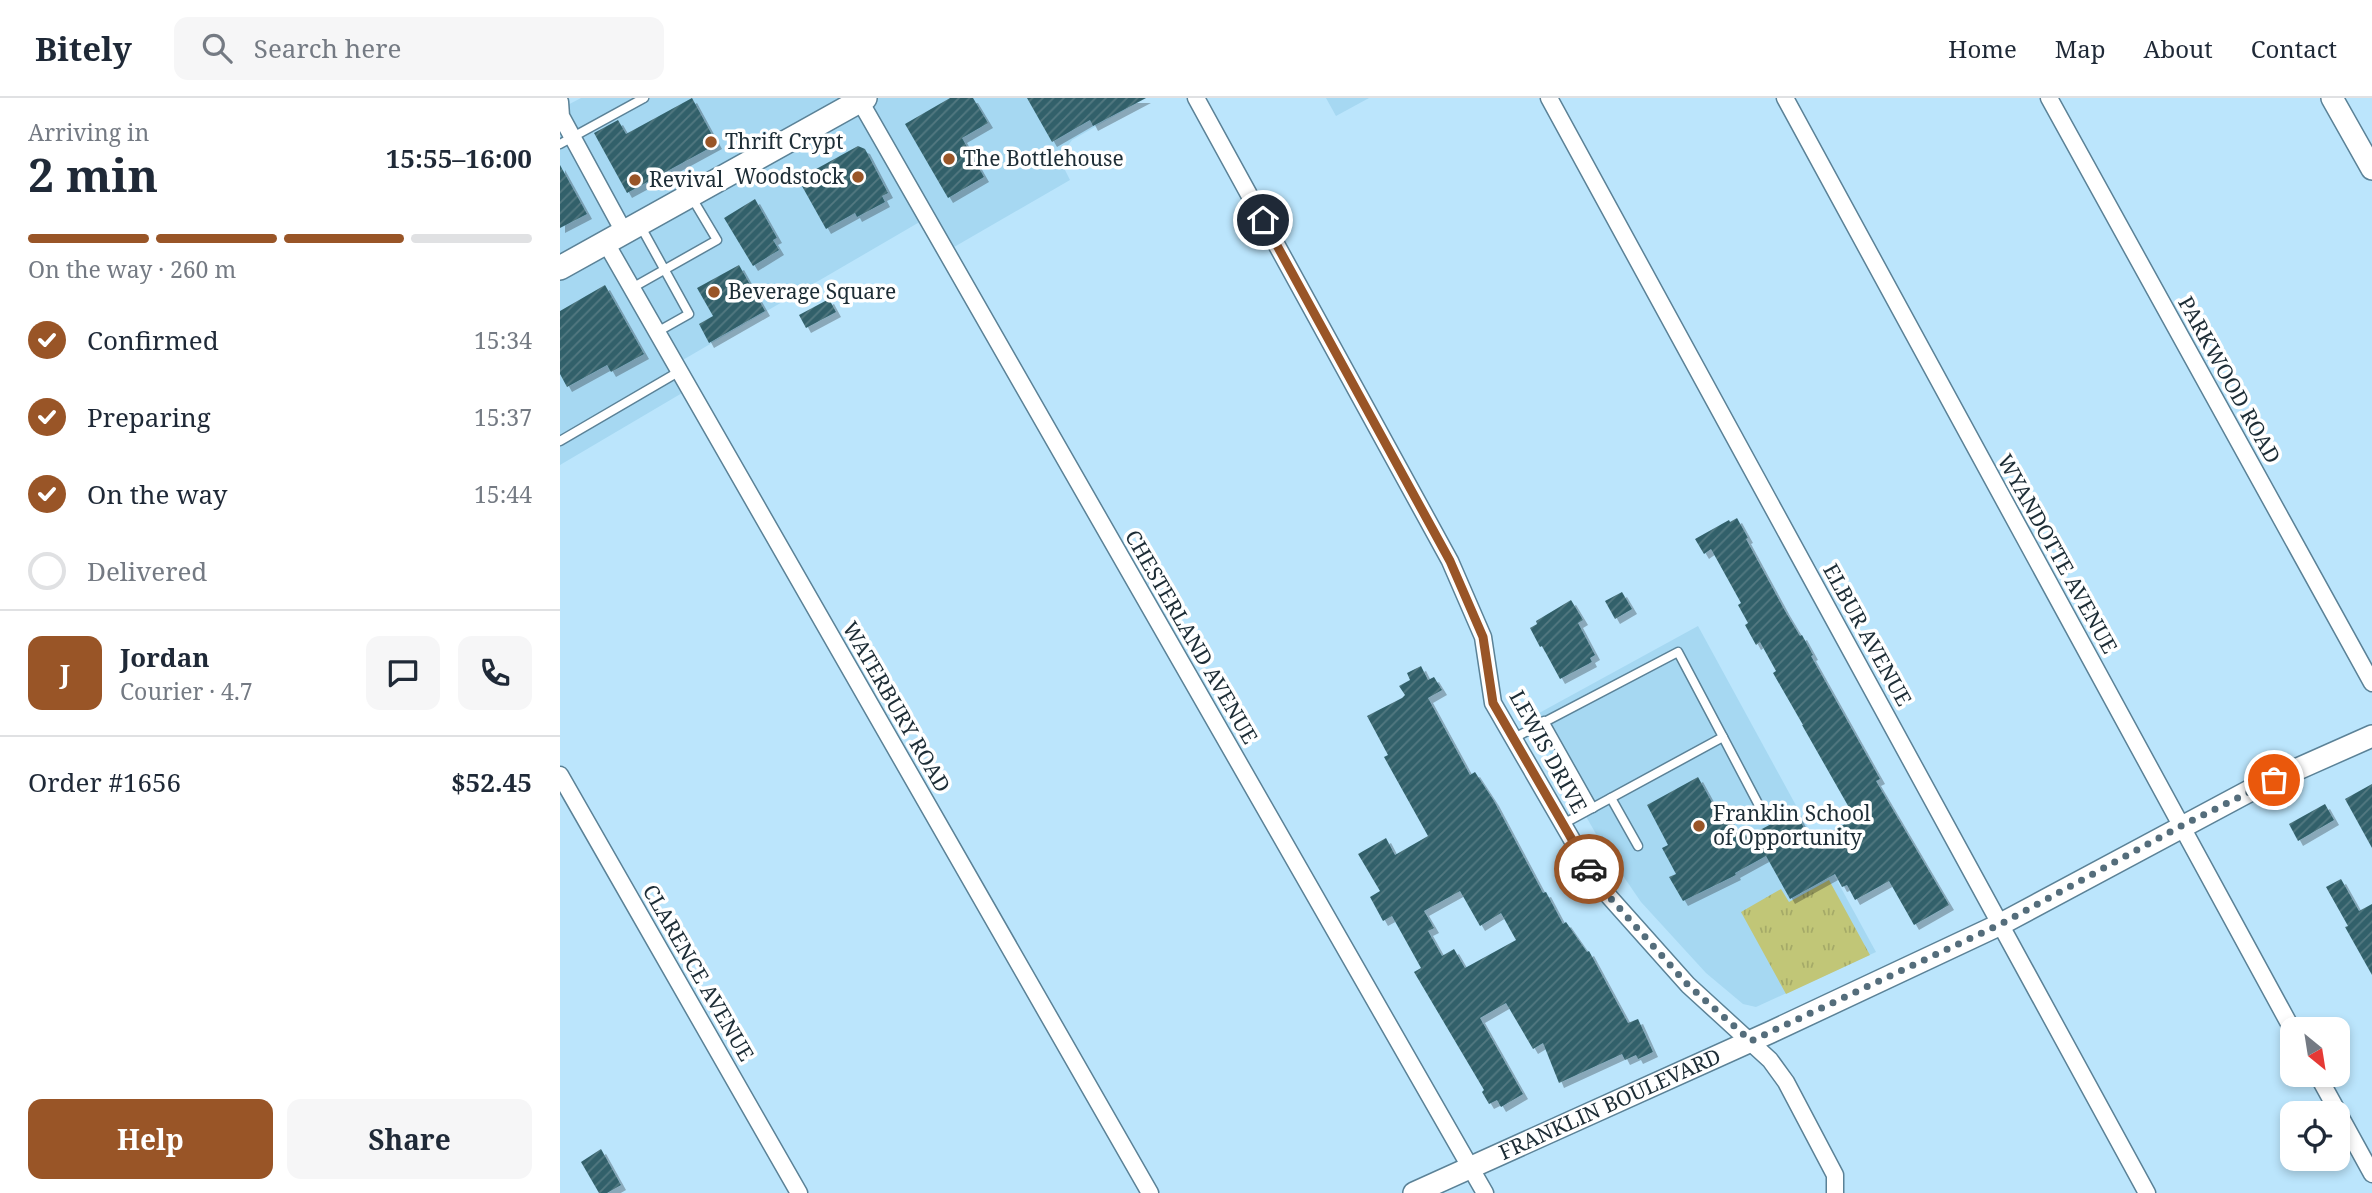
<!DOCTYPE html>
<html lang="en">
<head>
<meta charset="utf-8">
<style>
  body { margin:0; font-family:"Noto Serif",serif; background:#f6f6f7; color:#1f2937; height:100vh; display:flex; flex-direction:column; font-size:26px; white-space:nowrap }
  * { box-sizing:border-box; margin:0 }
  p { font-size:23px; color:#747a83 }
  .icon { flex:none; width:38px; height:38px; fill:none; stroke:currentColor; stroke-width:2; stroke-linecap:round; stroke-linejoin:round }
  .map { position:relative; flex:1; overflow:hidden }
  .drawer { display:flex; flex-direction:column; background:#fff; width:560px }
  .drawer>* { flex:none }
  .needle { width:46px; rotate:150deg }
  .buttons { position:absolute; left:1720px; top:919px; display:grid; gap:14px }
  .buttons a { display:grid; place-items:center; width:70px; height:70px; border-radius:14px; background:#fff; box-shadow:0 4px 10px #0003; font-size:35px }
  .pin { position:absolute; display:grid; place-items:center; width:60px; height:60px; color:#fff; margin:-30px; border:4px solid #fff; border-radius:50%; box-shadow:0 2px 7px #0007 }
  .courier { position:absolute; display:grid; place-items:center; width:70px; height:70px; margin:-35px; border:5px solid #995527; border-radius:50%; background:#fff; color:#222; box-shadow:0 2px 9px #0007 }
  .headline em { font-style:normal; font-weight:700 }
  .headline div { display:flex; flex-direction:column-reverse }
  .headline { display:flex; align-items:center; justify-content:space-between; height:119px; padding:0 28px }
  h1 { font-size:46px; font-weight:700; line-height:52px }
  .bar { display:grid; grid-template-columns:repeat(4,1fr); gap:10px 7px; align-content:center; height:84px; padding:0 28px }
  .bar i { height:9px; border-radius:5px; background:#e0e1e3 }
  .bar .active { background:#995527 }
  .bar p { grid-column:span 4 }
  .line { display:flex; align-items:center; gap:18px; padding:0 28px; border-top:2px solid #e0e1e3 }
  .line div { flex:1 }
  .round { display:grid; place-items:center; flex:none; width:74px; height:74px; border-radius:14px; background:#f6f6f7 }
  ol { padding:0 28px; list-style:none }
  li { display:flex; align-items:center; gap:21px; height:77px }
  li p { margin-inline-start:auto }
  li .icon { padding:7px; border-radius:50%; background:#995527; color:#fff; stroke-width:4 }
  li:last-child { color:#747a83 }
  li i { width:38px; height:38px; border:4px solid #e0e1e3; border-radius:50% }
  .button { display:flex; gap:14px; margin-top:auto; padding:14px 28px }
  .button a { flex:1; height:80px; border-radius:14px; background:#995527; color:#fff; font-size:28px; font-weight:700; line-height:80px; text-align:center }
  .button a+a { background:#f6f6f7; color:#1f2937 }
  header { display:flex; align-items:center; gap:42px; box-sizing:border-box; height:98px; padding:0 35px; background:#fff; border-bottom:2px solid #e0e1e3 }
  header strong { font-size:33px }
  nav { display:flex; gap:38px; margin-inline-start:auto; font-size:24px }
  .search { width:490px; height:63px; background:#f6f6f7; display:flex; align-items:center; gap:18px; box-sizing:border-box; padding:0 24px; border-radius:14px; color:#747a83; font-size:26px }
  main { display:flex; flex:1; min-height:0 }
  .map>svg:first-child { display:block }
</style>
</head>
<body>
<header>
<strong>Bitely</strong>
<div class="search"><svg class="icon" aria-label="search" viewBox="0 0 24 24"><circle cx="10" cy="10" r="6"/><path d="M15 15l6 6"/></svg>Search here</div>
<nav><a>Home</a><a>Map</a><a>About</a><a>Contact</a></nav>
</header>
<main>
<section class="drawer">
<div class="headline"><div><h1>2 min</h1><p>Arriving in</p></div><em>15:55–16:00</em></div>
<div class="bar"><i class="active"></i><i class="active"></i><i class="active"></i><i></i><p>On the way · 260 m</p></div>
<ol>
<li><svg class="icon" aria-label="check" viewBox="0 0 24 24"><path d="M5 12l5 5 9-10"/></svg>Confirmed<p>15:34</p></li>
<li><svg class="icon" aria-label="check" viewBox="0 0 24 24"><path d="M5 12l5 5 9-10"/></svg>Preparing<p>15:37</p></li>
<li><svg class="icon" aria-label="check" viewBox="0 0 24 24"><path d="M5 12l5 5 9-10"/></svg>On the way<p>15:44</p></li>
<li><i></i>Delivered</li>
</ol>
<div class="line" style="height:126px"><b class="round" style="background:#995527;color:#fff">J</b><div><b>Jordan</b><p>Courier · 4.7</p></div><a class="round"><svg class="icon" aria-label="chat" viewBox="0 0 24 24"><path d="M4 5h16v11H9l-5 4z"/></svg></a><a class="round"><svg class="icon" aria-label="phone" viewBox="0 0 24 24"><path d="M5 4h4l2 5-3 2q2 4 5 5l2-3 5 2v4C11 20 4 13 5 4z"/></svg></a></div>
<div class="line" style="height:91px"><div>Order #1656</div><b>$52.45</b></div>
<div class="button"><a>Help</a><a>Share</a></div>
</section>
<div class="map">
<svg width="1812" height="1095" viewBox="0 0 1812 1095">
  <defs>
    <pattern id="grass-tufts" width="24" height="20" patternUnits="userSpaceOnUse" patternTransform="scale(1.75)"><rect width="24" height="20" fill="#c1c677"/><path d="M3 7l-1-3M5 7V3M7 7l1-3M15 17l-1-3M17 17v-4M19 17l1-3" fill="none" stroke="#a5aa68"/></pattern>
    <pattern id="building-hatch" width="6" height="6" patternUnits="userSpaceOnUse" patternTransform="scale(1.75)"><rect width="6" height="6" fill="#32616b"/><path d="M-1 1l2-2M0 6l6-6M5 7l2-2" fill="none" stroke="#547981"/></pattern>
    <filter id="shadow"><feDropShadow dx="5" dy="5" stdDeviation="0" flood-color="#0004"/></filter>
  </defs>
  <rect width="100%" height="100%" fill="#bbe5fc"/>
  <g fill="#a6d8f2">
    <path d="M21,0H586L512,42L499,60L510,82L382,156L363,122L121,263L134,288L0,367V11Z"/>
    <path d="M766,0H809L776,18Z"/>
    <path d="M1138,528L1316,854L1196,909L1183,906L1146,875L1081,804L1044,750L970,620Z"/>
  </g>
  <path fill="url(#grass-tufts)" d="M1269,782L1310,857L1226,896L1181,814L1221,791L1229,804Z"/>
  <g fill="url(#building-hatch)" fill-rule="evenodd" filter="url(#shadow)">
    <path d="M132,0L157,46L67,95L34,35L58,22L66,36Z"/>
    <path d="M390,0H413L428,25L402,40L424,79L388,100L345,26Z"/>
    <path d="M467,0H586L533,28L530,22L492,44Z"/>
    <path d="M298,48L305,51L328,95L322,98L325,104L297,119L295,115L266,131L238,81Z"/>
    <path d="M0,67L27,116L0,130Z"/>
    <path d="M195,101L217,140L213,142L219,152L193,168L164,120Z"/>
    <path d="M179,167L205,213L149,245L139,226L153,218L137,190Z"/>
    <path d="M45,187L84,256L51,274L47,267L7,289L0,276V213Z"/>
    <path d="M269,201L276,214L246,230L239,217Z"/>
    <path d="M1177,420L1188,440L1186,441L1225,513L1240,538L1242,537L1253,557L1251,558L1320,681L1316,683L1389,807L1354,827L1329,783L1295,802L1287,787L1282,789L1275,776L1230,801L1206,758L1175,775L1176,777L1123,803L1109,779L1116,776L1102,750L1108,747L1087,707L1138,679L1160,719L1166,715L1180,741L1186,737L1187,739L1235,713L1252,745L1295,720L1242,627H1243L1213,575L1216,573L1200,544L1196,547L1185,527L1188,525L1178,507L1181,505L1151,451L1144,456L1135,441L1169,422L1170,424Z"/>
    <path d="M1062,494L1072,511L1055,521L1045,503Z"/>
    <path d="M1011,502L1023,522L1018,525L1035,557L1030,560L1032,564L1000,581L982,548L980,549L970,530L977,526L976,523Z"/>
    <path d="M861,568L868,582L874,579L882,592L868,600L910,677L915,674L934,703L983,795L986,794L1003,826L1006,824L1027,854L1029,853L1068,925L1078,921L1093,954L1078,961L1076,957L1065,962L1062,956L999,985L983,945L973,951L946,905L920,920L963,996L941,1009L937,1002L929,1006L922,994L924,992L854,874L861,870L832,818L823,823L810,799L820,793L798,756L826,740L835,757L868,738L824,659L828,657L807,618L842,600L845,597L839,588L850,582L847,575ZM900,793L920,828L941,815L956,842L905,870L894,851L882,858L868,833L874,830L864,813Z"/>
    <path d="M1812,686V750L1785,701Z"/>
    <path d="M1765,706L1774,722L1738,743L1729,726Z"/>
    <path d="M1781,781L1799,813L1812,806V877L1785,829L1788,828L1766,789Z"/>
    <path d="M41,1051L61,1087L47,1095H39L21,1064Z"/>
  </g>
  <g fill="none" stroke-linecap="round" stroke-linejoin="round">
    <defs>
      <g id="service">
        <path d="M0,46L84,0"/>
        <path d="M81,129L129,216L97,234"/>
        <path d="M72,190L157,142L132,100"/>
        <path d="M0,343L120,273"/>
        <path d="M984,623L1033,710"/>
        <path d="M1163,639L1204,717"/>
        <path d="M954,640L1118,554L1163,639L1003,726"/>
        <path d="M1051,700L1078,748"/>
      </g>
      <g id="minor">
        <path d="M636,0L890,463L923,539L933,605L1037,785L1128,887L1210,962L1226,984L1275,1077V1095"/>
        <path d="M989,0L1587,1095"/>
        <path d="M1225,0L1732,931"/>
        <path d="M1489,0L1812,585"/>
        <path d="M300,3L925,1095"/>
        <path d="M0,4L1,18L64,134"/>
        <path d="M46,145L590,1095"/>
        <path d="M0,677L239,1095"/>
        <path d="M1757,976L1812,1076"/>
      </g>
      <g id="tertiary">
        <path d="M1772,0L1812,71"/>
        <path id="s1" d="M854,1095L1211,934L1441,826L1695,690L1812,638"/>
      </g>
      <path id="secondary" d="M0,170L305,0"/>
    </defs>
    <use href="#service" stroke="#5b8297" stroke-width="11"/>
    <use href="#minor" stroke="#5b8297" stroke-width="19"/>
    <use href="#tertiary" stroke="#5b8297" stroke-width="24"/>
    <use href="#secondary" stroke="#5b8297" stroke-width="26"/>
    <use href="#service" stroke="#fff" stroke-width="8"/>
    <use href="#minor" stroke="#fff" stroke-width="16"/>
    <use href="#tertiary" stroke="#fff" stroke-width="21"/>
    <use href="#secondary" stroke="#fff" stroke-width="23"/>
  </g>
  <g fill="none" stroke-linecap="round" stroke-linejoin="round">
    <path stroke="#546d7b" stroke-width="7" stroke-dasharray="0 12.6" d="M1029,771L1037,785L1128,887L1191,943L1441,826L1621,728L1714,682"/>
    <path stroke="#995527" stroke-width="9" d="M703,122L890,463L923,539L933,605L1029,771"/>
  </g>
  <g fill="#995527" stroke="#fff" stroke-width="2.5">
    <circle cx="151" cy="44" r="7"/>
    <circle cx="389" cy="61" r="7"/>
    <circle cx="298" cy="79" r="7"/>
    <circle cx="75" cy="82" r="7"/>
    <circle cx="154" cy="194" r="7"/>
    <circle cx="1139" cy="728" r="7"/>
  </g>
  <g text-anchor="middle" stroke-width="7" stroke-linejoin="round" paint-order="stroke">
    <g font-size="21" fill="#1d2d36" stroke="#fff" text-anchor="start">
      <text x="165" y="51">Thrift Crypt</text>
      <text x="403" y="68">The Bottlehouse</text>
      <text x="284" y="86" text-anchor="end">Woodstock</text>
      <text x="89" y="89">Revival</text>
      <text x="168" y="201">Beverage Square</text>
      <text x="1153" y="723">Franklin School<tspan x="1153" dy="24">of Opportunity</tspan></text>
    </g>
    <g font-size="21" fill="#1d2d36" stroke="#fff">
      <text transform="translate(1669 282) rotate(61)" y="7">PARKWOOD ROAD</text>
      <text transform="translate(1497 456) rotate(61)" y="7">WYANDOTTE AVENUE</text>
      <text transform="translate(1307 537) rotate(61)" y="7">ELBUR AVENUE</text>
      <text transform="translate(631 539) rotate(60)" y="7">CHESTERLAND AVENUE</text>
      <text transform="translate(336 609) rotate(60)" y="7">WATERBURY ROAD</text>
      <text transform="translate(988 654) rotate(61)" y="7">LEWIS DRIVE</text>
      <text transform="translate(138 875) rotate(60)" y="7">CLARENCE AVENUE</text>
      <text dy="7" stroke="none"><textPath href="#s1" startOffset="215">FRANKLIN BOULEVARD</textPath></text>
    </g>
  </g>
</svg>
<div class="buttons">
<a><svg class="needle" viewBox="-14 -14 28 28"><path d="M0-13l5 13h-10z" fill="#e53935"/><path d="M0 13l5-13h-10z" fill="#747a83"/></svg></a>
<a><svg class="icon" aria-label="locate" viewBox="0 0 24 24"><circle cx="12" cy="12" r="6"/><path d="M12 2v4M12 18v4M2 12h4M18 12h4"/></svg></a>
</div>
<div class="pin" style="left:1714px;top:682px;background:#ea580c"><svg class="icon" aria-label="bag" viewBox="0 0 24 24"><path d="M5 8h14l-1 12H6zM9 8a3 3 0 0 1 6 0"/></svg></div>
<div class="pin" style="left:703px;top:122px;background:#1f2937"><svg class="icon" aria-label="home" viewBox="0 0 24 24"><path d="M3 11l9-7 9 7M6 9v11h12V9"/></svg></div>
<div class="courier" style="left:1029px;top:771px"><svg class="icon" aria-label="car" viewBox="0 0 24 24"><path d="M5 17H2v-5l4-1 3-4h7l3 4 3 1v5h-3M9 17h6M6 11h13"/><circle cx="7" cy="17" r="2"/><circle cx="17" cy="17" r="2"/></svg></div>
</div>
</main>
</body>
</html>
